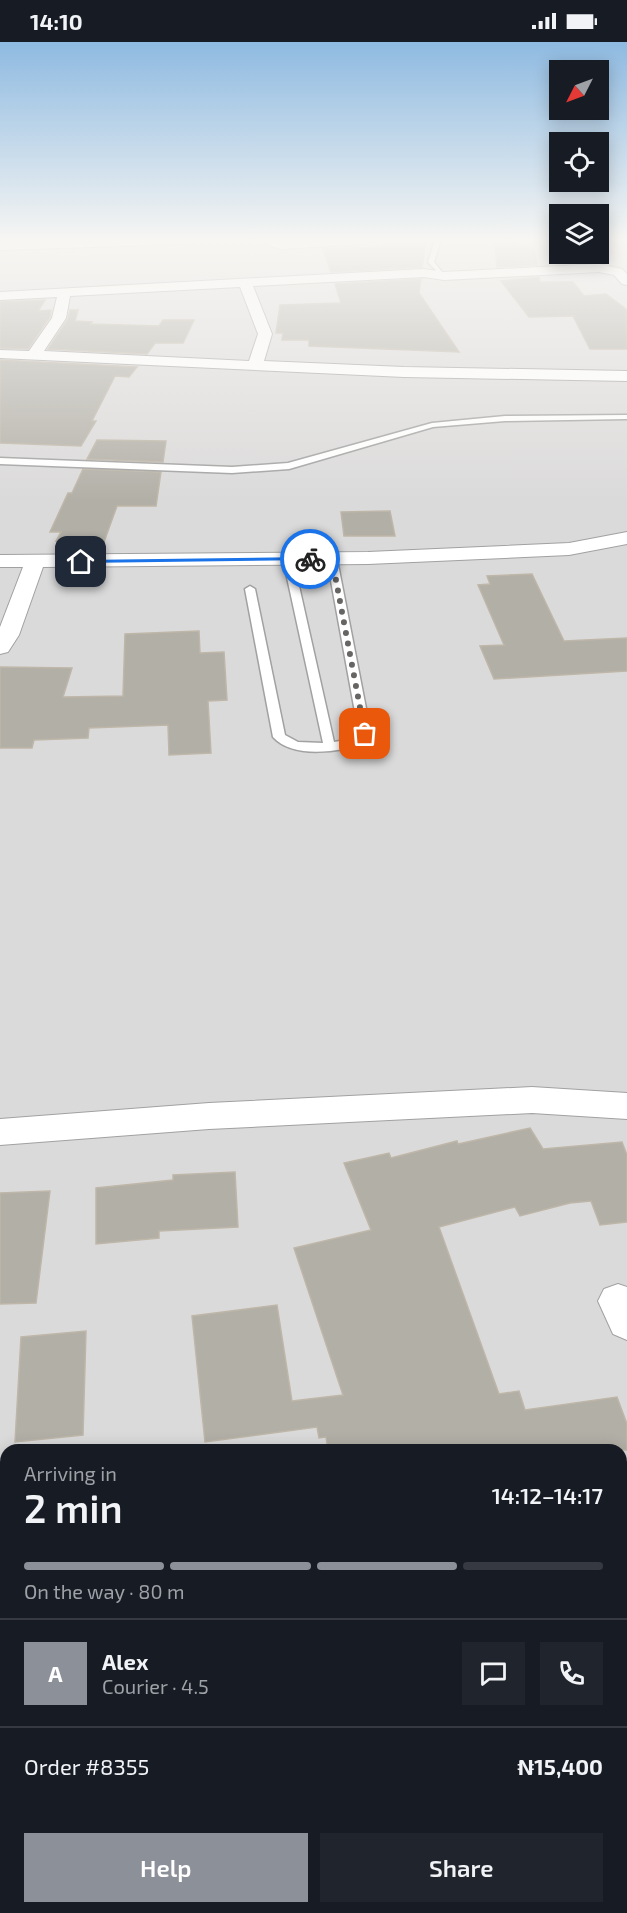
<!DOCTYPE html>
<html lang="en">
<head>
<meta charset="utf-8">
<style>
  body { margin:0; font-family:"Exo 2",sans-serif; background:#20242c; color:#f1f3f6; height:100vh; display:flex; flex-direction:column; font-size:22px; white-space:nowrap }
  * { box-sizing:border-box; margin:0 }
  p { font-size:20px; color:#9ea1a6 }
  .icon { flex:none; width:33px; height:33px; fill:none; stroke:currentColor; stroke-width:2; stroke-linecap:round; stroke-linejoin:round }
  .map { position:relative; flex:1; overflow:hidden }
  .sheet { position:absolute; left:0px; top:1402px; width:627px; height:470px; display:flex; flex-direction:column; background:#171b24; border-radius:18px 18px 0 0; box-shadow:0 3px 15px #0003 }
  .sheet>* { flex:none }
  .needle { width:39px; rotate:228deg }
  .controls { position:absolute; left:549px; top:18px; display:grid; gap:12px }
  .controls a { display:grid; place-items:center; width:60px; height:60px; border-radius:0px; background:#171b24; box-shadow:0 3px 15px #0003; font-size:30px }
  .pin { position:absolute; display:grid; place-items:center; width:51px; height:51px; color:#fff; margin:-26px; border-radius:12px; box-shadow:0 3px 9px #0006 }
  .courier { position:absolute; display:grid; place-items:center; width:60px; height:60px; margin:-30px; border:4px solid #1a73e8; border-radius:50%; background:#fff; color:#222; box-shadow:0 2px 8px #0007 }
  .head em { font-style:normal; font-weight:600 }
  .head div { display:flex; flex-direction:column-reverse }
  .head { display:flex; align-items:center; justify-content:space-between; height:102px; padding:0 24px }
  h1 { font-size:39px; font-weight:600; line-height:45px }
  .bar { display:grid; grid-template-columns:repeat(4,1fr); gap:9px 6px; align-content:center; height:72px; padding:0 24px }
  .bar i { height:8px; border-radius:4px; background:#363941 }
  .bar .on { background:#8c9099 }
  .bar p { grid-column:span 4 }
  .line { display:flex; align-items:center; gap:15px; padding:0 24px; border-top:2px solid #363941 }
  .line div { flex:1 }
  .round { display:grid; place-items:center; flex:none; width:63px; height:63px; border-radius:0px; background:#20242c }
  .action { display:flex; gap:12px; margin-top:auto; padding:12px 24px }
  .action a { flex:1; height:69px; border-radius:0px; background:#8c9099; color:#fff; font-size:24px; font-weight:600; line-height:69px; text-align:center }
  .action a+a { background:#20242c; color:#f1f3f6 }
  .status { display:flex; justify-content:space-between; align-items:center; height:42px; padding:0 30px; background:#171b24; direction:ltr }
  .status svg { height:16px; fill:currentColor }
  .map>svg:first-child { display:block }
</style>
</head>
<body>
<div class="status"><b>14:10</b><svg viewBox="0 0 49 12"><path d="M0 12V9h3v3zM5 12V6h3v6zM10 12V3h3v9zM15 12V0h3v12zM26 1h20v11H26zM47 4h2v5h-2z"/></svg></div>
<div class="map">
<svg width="627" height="1871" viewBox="0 0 627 1871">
  <rect width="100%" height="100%" fill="#edece4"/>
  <path fill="#dbdada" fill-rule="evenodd" d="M0,198H559L560,212H598L599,198H627V1871H0ZM6,1408H621V1866H6Z"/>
  <g fill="#b2afa7" stroke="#beb6a8" stroke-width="1.5">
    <path d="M385,198H426L422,225L331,230L323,207L383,205Z"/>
    <path d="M494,198H518L519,203H533L537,223L497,225Z"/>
    <path d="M539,235L540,240H573L584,254L606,252L627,268V307H590L573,274L529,275L501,239Z"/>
    <path d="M421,237L419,251L459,310L309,304V298H282L283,291H276L280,263L341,261L335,242Z"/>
    <path d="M45,258L38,269L51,268L50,275L28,307L0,306V260Z"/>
    <path d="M70,268H78L75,279L92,280L90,282L159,284L163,278H194L183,301H155L147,312L48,307L68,277Z"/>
    <path d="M0,318L137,325L129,335L115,334L92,379H96L81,404L0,401Z"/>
    <path d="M97,398L166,399L163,420L87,417Z"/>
    <path d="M83,427L161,430L156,464H117L104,500L56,499L61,490H50L68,451H72Z"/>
    <path d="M390,469L395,494H344L341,470Z"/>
    <path d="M532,532L564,599L627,596V629L494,637L480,604L504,603L478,543L490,542L487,534Z"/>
    <path d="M199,589L200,611L224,610L227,658L208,659L211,711L169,713L168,683L89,686L88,696L34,698L32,706H0V625L72,626L63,655L123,654L125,592Z"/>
    <path d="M530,1086L543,1107L622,1100L627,1113V1180L600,1183L591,1159L570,1161L520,1174L515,1165L439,1185L499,1352L519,1349L525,1368L617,1355L627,1382V1408H328L326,1395L319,1396L317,1385L205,1400L192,1274L277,1263L292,1359L343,1353L294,1206L371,1188L344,1121L389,1111L391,1116L457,1099L458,1102Z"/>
    <path d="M235,1130L238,1185L159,1189V1196L96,1202V1146L173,1138V1133Z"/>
    <path d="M50,1149L36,1261L0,1262V1151Z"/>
    <path d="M86,1289L83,1393L15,1400L21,1295Z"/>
  </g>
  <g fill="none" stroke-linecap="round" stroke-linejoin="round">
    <defs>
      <g id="lane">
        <path d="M435,198H441L434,220L446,235H442L428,220Z"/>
        <path d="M627,373V377L505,379L433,385L289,427L232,431L0,422V416L232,425L288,421L432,381L505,374Z"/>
        <path d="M288,514L293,517L334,700L358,696L359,692L327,517L332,514L337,517L371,692L368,701C342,709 294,718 273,695L245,547L250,544L255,547L285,693L298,700L323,701L283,517Z"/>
      </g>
      <g id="street">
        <path d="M65,198H192L186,202L0,208V200Z"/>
        <path d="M256,198H373L367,202L279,207Z"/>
        <path d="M599,222L622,227L627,232V243L622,242L614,233L599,230L444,238L424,235L253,244L272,292L264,319L404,325L627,329V339L404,335L0,316V308L29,309L52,276L57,255L0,258V250L424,227L444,230ZM240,245L258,292L249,319L44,309L66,276L70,254Z"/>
        <path d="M627,490V502L569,513L368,522L43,525L19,593L8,610L0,612V585L23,525H0V513L368,510L569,501Z"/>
        <path d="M532,1045L627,1051V1077L532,1071L209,1087L0,1103V1077L209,1061Z"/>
        <path d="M618,1242L627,1245V1298L613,1292L598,1259L604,1247Z"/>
        <rect x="621" y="1425" width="6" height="44"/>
        <rect x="621" y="1686" width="6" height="52"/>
        <path d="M6,1779V1833L0,1835V1781Z"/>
        <path d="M198,1866H254L255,1871H199Z"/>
      </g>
    </defs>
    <use href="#lane" stroke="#a1a1a1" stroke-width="3"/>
    <use href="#street" stroke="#a1a1a1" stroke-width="2"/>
    <use href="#lane" fill="#fff" fill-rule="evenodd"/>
    <use href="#street" fill="#fff" fill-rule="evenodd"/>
  </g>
  <linearGradient id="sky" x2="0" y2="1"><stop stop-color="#8ebae1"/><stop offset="0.43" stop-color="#f7f6f3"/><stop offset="1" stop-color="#f7f6f3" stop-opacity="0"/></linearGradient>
  <rect width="627" height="460" fill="url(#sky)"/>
  <path fill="#1a73e8" d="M310,515L312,518L81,521L78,520L81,518Z"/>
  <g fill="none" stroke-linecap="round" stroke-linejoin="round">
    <path stroke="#666563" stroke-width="6" stroke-dasharray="0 10.8" d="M310,517H332L365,692"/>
  </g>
</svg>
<div class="controls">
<a><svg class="needle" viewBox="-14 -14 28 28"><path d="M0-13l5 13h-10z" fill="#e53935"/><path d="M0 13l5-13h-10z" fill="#9ea1a6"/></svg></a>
<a><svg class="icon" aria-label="locate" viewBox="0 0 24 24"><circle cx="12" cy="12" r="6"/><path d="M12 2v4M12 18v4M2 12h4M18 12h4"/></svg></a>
<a><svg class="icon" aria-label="layers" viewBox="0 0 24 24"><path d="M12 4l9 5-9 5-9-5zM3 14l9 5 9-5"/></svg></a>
</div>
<div class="pin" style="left:365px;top:692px;background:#ea580c"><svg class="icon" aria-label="bag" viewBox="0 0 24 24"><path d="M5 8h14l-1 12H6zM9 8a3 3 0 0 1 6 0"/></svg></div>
<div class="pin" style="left:81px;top:520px;background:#1f2937"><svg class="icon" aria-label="home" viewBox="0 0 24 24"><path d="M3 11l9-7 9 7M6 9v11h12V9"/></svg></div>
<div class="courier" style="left:310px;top:517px"><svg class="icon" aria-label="bike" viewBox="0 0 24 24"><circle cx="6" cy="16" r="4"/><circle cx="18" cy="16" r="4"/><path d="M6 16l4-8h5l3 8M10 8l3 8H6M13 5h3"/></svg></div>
<section class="sheet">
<div class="head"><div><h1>2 min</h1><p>Arriving in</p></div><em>14:12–14:17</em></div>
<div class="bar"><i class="on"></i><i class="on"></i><i class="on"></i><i></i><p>On the way · 80 m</p></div>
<div class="line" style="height:108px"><b class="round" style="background:#8c9099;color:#fff">A</b><div><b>Alex</b><p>Courier · 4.5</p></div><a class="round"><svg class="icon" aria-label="chat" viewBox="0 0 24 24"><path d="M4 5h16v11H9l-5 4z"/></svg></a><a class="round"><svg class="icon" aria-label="phone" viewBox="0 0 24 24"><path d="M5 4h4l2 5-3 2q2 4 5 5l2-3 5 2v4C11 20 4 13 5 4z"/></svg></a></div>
<div class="line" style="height:78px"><div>Order #8355</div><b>₦15,400</b></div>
<div class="action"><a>Help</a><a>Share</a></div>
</section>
</div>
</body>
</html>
